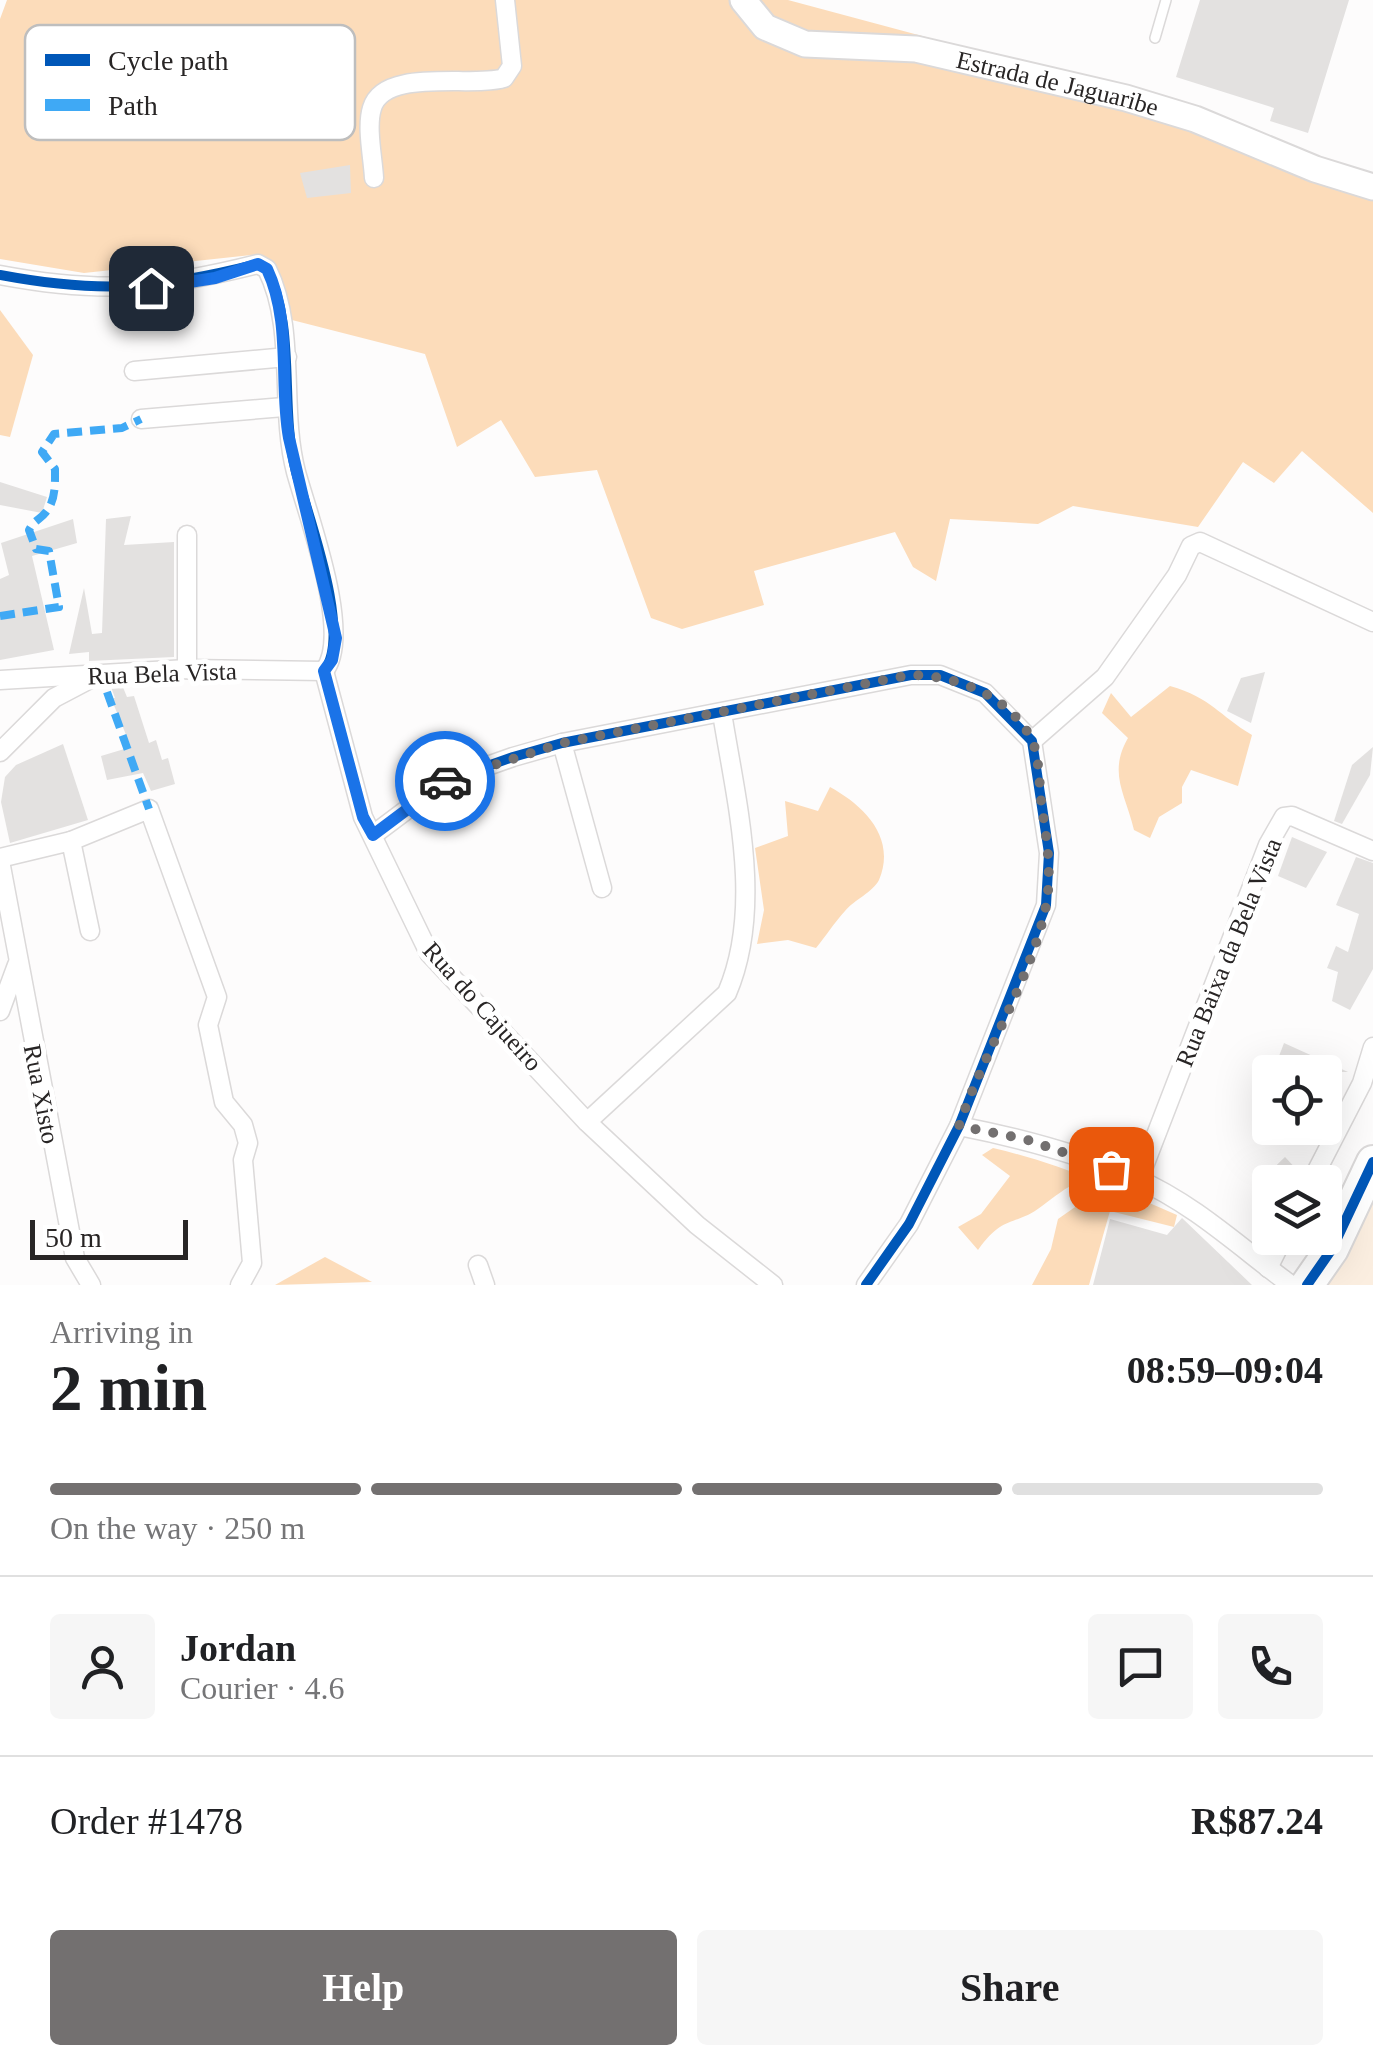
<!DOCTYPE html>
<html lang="en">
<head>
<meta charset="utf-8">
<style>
  body { margin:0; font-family:"Times New Roman",serif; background:#f6f6f6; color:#202124; height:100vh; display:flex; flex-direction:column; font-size:38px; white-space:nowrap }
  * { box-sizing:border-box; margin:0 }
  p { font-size:32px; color:#757577 }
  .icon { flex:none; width:55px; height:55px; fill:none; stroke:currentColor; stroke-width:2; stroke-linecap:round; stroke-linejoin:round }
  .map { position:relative; height:1285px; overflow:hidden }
  .panel { display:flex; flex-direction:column; background:#fff; flex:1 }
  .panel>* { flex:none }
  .fabs { position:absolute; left:1252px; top:1055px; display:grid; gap:20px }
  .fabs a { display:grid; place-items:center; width:90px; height:90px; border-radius:10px; background:#fff; box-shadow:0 10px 40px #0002; font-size:50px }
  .scale { position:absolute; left:30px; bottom:25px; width:158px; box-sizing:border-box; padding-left:10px; border:5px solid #282525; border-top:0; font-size:28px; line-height:35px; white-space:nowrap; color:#282525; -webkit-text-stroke:8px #fff; paint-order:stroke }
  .pin { position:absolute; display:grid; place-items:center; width:85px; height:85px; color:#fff; margin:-42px; border-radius:20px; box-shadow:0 5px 15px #0006 }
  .courier { position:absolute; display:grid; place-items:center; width:100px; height:100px; margin:-50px; border:8px solid #1a73e8; border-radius:50%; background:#fff; color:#222; box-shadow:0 2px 12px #0007 }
  .overview em { font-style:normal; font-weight:700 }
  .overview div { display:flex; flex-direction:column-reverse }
  .overview { display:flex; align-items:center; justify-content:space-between; height:170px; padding:0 50px }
  h1 { font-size:65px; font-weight:700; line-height:75px }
  .bar { display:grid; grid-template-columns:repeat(4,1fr); gap:15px 10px; align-content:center; height:120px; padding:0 50px }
  .bar i { height:12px; border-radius:8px; background:#e0e0e0 }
  .bar .active { background:#737070 }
  .bar p { grid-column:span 4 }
  .line { display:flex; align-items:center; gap:25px; padding:0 50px; border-top:2px solid #e0e0e0 }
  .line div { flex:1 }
  .round { display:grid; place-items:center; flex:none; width:105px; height:105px; border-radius:10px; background:#f6f6f6 }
  .primary-button { display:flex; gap:20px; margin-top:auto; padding:20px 50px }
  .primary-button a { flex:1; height:115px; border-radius:10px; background:#737070; color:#fff; font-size:40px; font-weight:700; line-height:115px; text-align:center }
  .primary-button a+a { background:#f6f6f6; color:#202124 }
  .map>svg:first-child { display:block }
</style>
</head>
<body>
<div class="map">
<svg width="1373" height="1285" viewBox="0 0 1373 1285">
  <rect width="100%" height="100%" fill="#fdfcfc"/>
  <path fill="#fbeee0" d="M1373,1200V1285H1322L1360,1229Z"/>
  <g fill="#fcdcba">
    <path d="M7,0H788L1078,78L1373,195V513L1302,451L1274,483L1243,462L1198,527L1073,506L1038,524L950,519L936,581L913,567L895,532L754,571L764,605L682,629L651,618L597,470L535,477L501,420L457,447L425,354L292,320L260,254L84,273L0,259V19Z"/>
    <path d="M0,310L33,355L10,437L0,435Z"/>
    <path d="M1170,686C1212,698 1218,715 1252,735L1238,786L1191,770L1182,787V803L1159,817L1150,838L1134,830C1125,793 1108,773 1128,738L1102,713L1111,693L1131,717Z"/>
    <path d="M830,787C863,805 897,837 879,880C873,892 854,900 845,911C834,923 826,936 816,948L788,940L757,944L764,910L755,848L788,836L785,801L818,811Z"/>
    <path d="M993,1148C1058,1163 1116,1189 1177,1215L1174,1227L1110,1211L1089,1285H1032L1051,1249L1058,1219L1088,1198L1081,1181C1064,1188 1056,1196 1042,1206C1015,1227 1004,1213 978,1250L958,1227L981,1214L1010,1176L982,1155Z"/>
    <path d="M325,1257L372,1282L275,1285Z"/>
  </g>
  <g fill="#e3e1e0">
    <path d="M1200,0H1349L1308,133L1270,121L1274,108L1176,77Z"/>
    <path d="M350,165L351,193L307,198L300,173Z"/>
    <path d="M0,482L47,497L42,513L0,505Z"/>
    <path d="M131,516L124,545L174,542V657L89,661V652L69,654L84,588L92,634L102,633L106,519Z"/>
    <path d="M73,519L77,543L32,556L54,650L0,660V579L9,575L1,543Z"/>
    <path d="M1265,672L1251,723L1227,711L1241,678Z"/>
    <path d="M122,685L127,697L134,696L149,743L156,740L162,760L168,758L175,784L151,791L143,773L107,780L101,756L131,747L111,698H115L111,687Z"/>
    <path d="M63,744L88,820L10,843L1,802L5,777L16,765Z"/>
    <path d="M1373,747L1370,775L1342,824L1334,821L1352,765Z"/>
    <path d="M1292,837L1327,852L1306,888L1278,876Z"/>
    <path d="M1356,857L1373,863V969L1350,1010L1332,1001L1338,972L1327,968L1336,946L1348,952L1359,914L1336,905Z"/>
    <path d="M1284,1043L1348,1072H1273Z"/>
    <path d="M1285,1157L1301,1174L1299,1182H1259Z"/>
    <path d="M1182,1218L1252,1285H1093L1110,1219L1167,1235Z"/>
  </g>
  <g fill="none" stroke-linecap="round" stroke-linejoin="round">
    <defs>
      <path id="lane" d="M1155,38L1166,0"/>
      <g id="street">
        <path d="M374,178C373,158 366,127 372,108C384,67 472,88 504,78L512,66L505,0"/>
        <path d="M0,275C101,294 159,289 258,264L267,269C297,329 279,407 296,472C308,516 353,635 324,671"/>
        <path d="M134,371L287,357"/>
        <path d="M141,419L284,407"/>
        <path d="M187,535V669"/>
        <path d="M324,671L363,817L429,953L587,1122L697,1225L773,1285"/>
        <path d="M0,680L187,669L324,671"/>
        <path d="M1032,741L1105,677L1177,575L1191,546L1200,542L1373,622"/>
        <path d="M562,743L602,888"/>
        <path d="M0,752L54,698L92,678"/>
        <path d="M373,835L445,781L513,757L562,743L911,675H940L985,693L1032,741L1049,853L1046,905L959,1126L909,1224L866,1285"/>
        <path d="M71,841L149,809L217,997L208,1025L224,1102L243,1125L248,1143L243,1160L252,1263L240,1285"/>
        <path d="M0,858L71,841L90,931"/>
        <path d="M0,861L75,1258L91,1285"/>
        <path d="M0,1011L17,965"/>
        <path d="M587,1122L727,993C764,907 736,801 722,713"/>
        <path d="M959,1126C1020,1138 1081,1154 1137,1179C1193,1203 1242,1249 1291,1285"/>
        <path d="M1139,1179L1268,845L1284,817L1292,816L1373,851"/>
        <path d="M1311,1182L1362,1083L1373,1047"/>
        <path d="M478,1265L485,1285"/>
        <path d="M1268,1268L1283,1238"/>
      </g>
      <g id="secondary">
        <path id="s1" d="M743,0L765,27L805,44L916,49L1126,98L1195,119L1315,169L1373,187"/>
      </g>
      <path id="highway" d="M1307,1285L1332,1249L1373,1162"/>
    </defs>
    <use href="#lane" stroke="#dbd9d9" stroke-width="12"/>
    <use href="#street" stroke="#dbd9d9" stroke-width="21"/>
    <use href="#secondary" stroke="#dbd9d9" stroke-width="29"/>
    <use href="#highway" stroke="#dbd9d9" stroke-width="36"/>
    <use href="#lane" stroke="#fff" stroke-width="9"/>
    <use href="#street" stroke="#fff" stroke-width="18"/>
    <use href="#secondary" stroke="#fff" stroke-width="25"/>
    <use href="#highway" stroke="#fff" stroke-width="32"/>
    <g stroke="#3fa9f5" stroke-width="8" stroke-dasharray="15 8" stroke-linecap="butt">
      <path d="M0,616L59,607L49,551L36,549L29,530C34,520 40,520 46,512C56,500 55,483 55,469L42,452L54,434L122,428L141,419"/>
      <path d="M107,692L149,809"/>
    </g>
    <defs>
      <g id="cycleway">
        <path d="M0,275C101,294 159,289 258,264L267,269C297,329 279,407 296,472C308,516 353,635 324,671"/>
        <path d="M373,835L445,781L513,757L562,743L911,675H940L985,693L1032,741L1049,853L1046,905L959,1126L909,1224L866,1285"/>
        <path d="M1307,1285L1332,1249L1373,1162"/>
      </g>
    </defs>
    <use href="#cycleway" stroke="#fff" stroke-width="16"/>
    <use href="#cycleway" stroke="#0057b8" stroke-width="10"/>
  </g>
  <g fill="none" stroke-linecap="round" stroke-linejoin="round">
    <path stroke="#737070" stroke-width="10" stroke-dasharray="0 18" d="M445,781L562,743L910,675C956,675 1010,696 1032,740C1040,758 1039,788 1042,808C1047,840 1052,874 1046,906C1032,977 983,1054 959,1126L1025,1139L1111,1169"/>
    <path stroke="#1a73e8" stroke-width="12" d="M151,288L215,278L258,264L267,269C292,322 279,383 289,438L336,638L332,660L324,671L363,817L373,835L445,781"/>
  </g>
  <g text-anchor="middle" stroke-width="10" stroke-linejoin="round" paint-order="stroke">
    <g font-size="25" fill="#282525" stroke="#fff">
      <text dy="9" stroke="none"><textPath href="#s1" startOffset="335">Estrada de Jaguaribe</textPath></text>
      <text transform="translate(162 673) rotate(-2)" y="9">Rua Bela Vista</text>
      <text transform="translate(1228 952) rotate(-68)" y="9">Rua Baixa da Bela Vista</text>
      <text transform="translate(483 1006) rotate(48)" y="9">Rua do Cajueiro</text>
      <text transform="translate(42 1094) rotate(79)" y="9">Rua Xisto</text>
    </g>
  </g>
  <rect x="25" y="25" width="330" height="115" rx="15" fill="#fff" stroke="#bebebe" stroke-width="2.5"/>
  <rect x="45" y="54" width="45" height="12" fill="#0057b8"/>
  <rect x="45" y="99" width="45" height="12" fill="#3fa9f5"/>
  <g font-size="28" fill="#282525">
    <text x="108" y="70">Cycle path</text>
    <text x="108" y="115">Path</text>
  </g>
</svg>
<div class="fabs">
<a><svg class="icon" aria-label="locate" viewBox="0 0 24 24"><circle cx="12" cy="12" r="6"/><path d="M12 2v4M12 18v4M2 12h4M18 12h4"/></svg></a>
<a><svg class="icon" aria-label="layers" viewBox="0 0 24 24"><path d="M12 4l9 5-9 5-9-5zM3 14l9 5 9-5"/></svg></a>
</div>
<div class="scale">50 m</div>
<div class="pin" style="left:1111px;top:1169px;background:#ea580c"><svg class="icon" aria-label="bag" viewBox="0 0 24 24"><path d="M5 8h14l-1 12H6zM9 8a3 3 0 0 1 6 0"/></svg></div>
<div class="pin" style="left:151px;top:288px;background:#1f2937"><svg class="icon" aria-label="home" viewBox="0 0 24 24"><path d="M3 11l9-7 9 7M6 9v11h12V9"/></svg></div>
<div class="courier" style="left:445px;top:781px"><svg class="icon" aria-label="car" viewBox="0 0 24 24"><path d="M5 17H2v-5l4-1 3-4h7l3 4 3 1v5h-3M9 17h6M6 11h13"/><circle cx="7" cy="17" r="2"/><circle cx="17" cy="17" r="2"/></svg></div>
</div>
<section class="panel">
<div class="overview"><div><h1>2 min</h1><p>Arriving in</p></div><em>08:59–09:04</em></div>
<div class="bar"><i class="active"></i><i class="active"></i><i class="active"></i><i></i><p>On the way · 250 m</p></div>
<div class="line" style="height:180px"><a class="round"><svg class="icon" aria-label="person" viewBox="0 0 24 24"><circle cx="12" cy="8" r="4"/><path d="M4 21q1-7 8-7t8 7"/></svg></a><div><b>Jordan</b><p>Courier · 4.6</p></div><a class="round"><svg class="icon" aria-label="chat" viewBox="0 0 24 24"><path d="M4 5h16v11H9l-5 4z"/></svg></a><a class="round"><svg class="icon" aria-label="phone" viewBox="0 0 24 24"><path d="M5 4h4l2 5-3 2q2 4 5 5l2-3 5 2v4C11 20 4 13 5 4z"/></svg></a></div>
<div class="line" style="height:130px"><div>Order #1478</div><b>R$87.24</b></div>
<div class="primary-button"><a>Help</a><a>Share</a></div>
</section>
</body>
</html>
